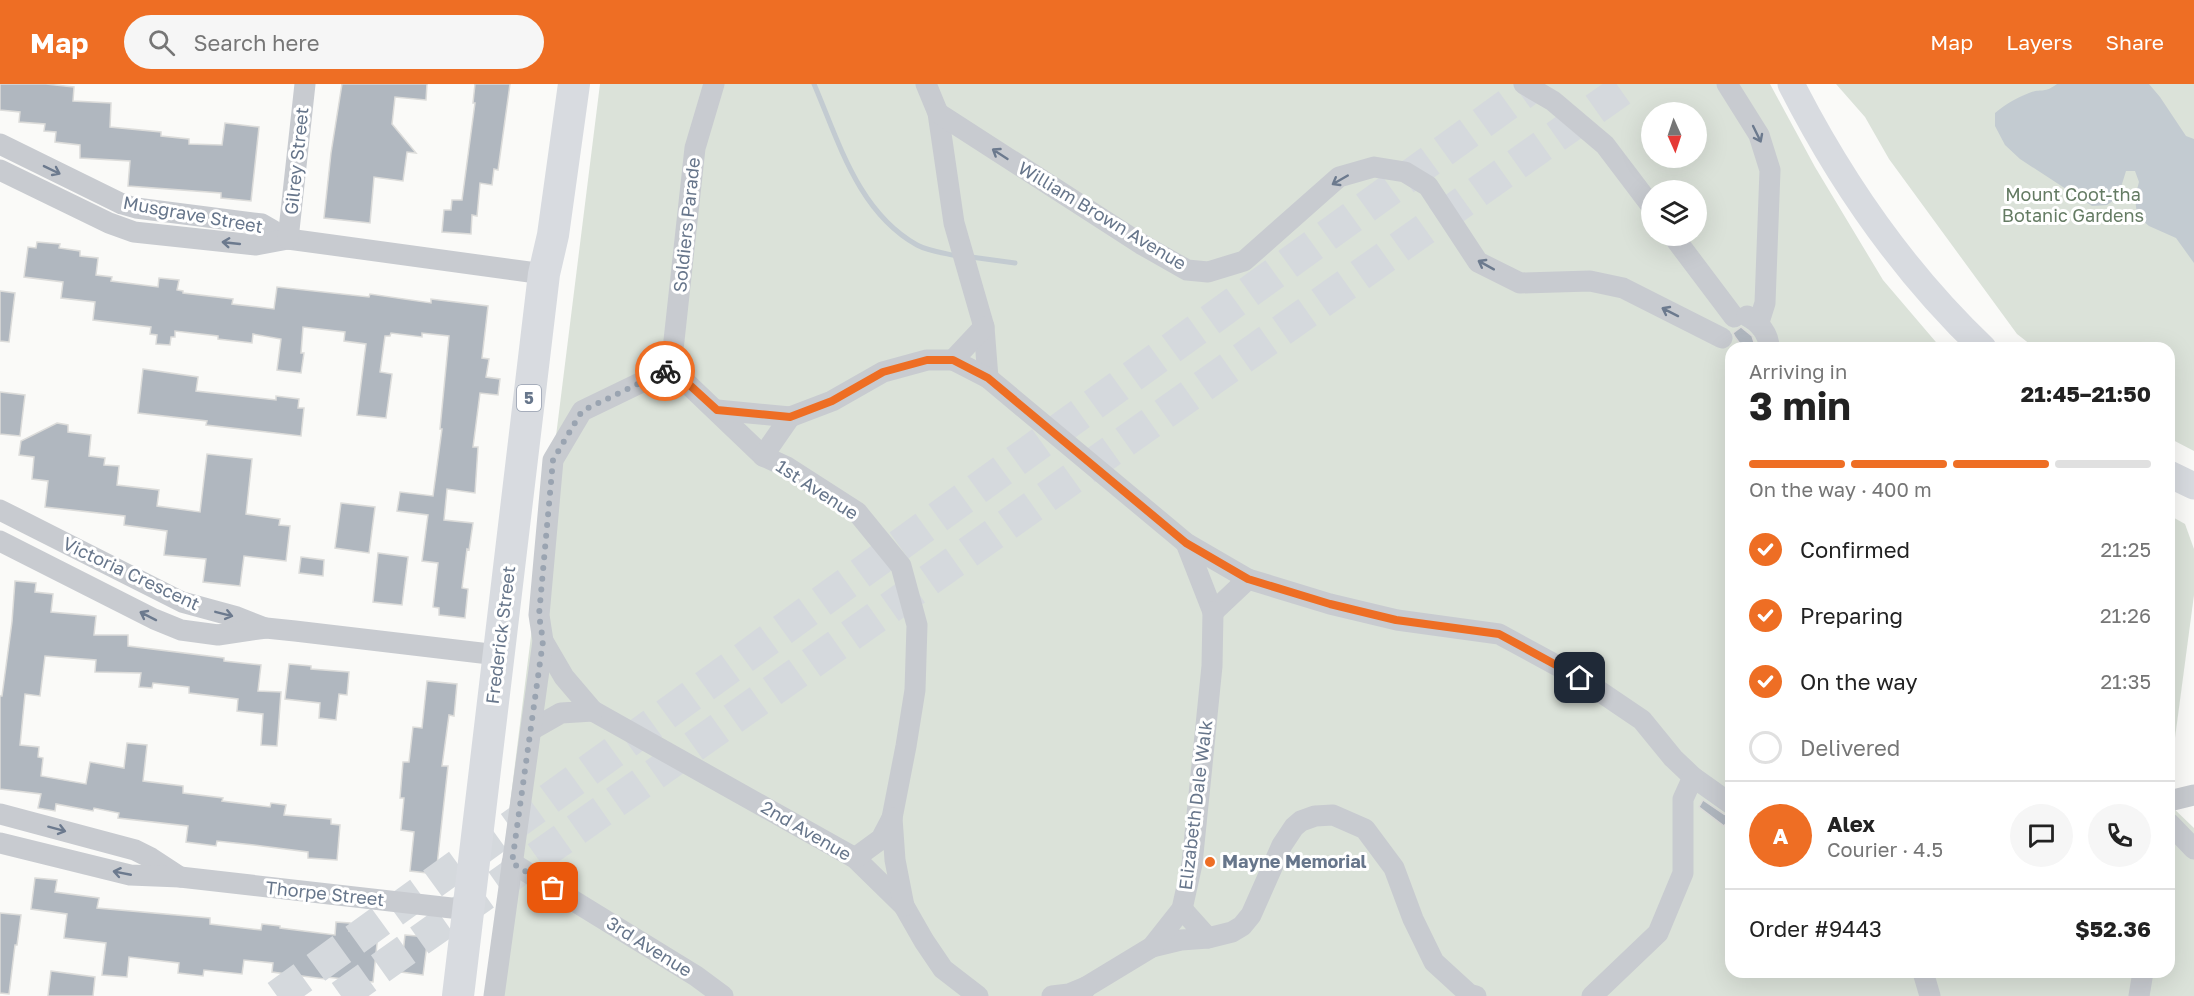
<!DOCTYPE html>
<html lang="en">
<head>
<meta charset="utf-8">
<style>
  body { margin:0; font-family:"Golos Text",sans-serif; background:#f6f6f6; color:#222; height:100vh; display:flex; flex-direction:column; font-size:22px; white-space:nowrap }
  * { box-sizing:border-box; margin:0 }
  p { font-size:20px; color:#767676 }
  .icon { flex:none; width:33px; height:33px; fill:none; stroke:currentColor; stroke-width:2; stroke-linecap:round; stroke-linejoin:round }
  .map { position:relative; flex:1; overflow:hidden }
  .drawer { position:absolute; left:1725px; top:258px; width:450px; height:636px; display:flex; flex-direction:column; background:#fff; border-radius:18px; box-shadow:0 6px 24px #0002 }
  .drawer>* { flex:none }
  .needle { width:39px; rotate:177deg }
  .buttons { position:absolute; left:1641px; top:18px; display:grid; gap:12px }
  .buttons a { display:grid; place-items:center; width:66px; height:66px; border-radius:50%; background:#fff; box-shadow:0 6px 24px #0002; font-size:30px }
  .pin { position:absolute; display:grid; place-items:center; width:51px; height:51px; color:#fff; margin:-26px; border-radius:12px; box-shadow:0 3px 9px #0006 }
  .courier { position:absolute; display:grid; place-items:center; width:60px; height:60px; margin:-30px; border:4px solid #ee6e24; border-radius:50%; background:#fff; color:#222; box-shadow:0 2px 8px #0007 }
  .summary em { font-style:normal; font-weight:700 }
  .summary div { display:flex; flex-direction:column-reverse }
  .summary { display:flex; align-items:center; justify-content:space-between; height:102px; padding:0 24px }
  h1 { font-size:39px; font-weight:700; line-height:45px }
  .bar { display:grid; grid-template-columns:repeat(4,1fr); gap:9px 6px; align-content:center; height:72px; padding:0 24px }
  .bar i { height:8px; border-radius:4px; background:#e0e0e0 }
  .bar .active { background:#ee6e24 }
  .bar p { grid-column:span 4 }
  .line { display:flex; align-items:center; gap:15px; padding:0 24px; border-top:2px solid #e0e0e0 }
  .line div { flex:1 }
  .round { display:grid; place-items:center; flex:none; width:63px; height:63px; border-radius:32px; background:#f6f6f6 }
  ol { padding:0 24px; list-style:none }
  li { display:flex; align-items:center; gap:18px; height:66px }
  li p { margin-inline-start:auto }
  li .icon { padding:6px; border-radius:50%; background:#ee6e24; color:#fff; stroke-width:4 }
  li:last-child { color:#767676 }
  li i { width:33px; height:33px; border:3px solid #e0e0e0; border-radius:50% }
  header { display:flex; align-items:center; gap:36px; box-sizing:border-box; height:84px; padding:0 30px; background:#ee6e24; color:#fff }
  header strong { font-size:28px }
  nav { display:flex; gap:33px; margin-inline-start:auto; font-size:21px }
  .search { width:420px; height:54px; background:#f6f6f6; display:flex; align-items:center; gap:15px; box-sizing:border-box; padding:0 21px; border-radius:33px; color:#767676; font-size:22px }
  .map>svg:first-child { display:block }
</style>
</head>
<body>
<header>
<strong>Map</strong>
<div class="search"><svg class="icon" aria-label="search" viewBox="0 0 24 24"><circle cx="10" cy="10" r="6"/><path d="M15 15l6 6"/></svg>Search here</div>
<nav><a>Map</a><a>Layers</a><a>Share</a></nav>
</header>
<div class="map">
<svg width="2194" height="912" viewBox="0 0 2194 912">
  <rect width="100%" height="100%" fill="#fafaf8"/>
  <g fill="#dbe2d9" fill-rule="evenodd">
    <path d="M600,0H1770L1815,83L1883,196L1941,264H1731V888H2169V720L2194,744V912H486ZM1652,28H1696V74H1652ZM1652,106H1696V152H1652Z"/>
    <path d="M1836,0H2194V367L2169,354V264H2035L2017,250L1889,75L1865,33Z"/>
    <path d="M2169,431L2185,440L2194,465V511L2169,699Z"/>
  </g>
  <path fill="#c3cbd1" d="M2057,0H2149L2160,13L2186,52L2194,55V179L2176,154L2149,142L2137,132L2135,113L2139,98L2135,87H2126L2118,113L2107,121L2092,122L2020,75L2005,61L1995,42V29C2006,20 2016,14 2029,9C2041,4 2044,10 2057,0Z"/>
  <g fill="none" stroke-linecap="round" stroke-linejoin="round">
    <g stroke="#c3cbd1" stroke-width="5">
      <path d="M814,0C839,58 858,128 917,161C928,167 944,169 957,172"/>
      <path d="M971,173L1015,179"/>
    </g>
  </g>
  <g fill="#b0b7bf" stroke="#dcdcda" stroke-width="1.5">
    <path d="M0,0H46L74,3L73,17L111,19L110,43L161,48V52L189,55V60L222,61L225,39L259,43L251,117L221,114V109L128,102L130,77L80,74V61L55,58L56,48L44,47L45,40L19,38L20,28L0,26Z"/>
    <path d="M342,0H427L426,16L395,13L392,40L416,69L407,68L403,97L374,93L370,139L324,134L331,69Z"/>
    <path d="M475,0H510L498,86L494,85L492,101L480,99L477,132L472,131L471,150L442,148L444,126H451L452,116H462L475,19H473Z"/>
    <path d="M37,158L60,160L59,164L80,167V172L98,174L96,191L112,193L111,197L158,203L159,194L179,196L177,206L183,207V209L233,215L232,220L274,225L277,203L369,213L370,210L431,219V215L488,222L482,274L489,275L486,293L500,295L498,311L480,309L473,363H478L475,409L447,405L444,436L473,439L469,466L467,465L462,504L468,505L465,534L439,531V524L433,523L438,479L422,477L428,431L397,427L400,408L433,412L442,345H440L449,252L422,249V253L391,249L390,252H385L380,288L392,290L386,334L357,331L366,260L344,257L345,248L303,243L301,269H304L301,289L277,286L281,255L253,250L252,259L218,255V252L175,247V253H171L170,261L156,260L157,251L150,250L151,243L93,236L95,218L61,214L63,198L24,193L28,163L36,164Z"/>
    <path d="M0,207L15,209L9,258L0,257Z"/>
    <path d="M1741,243L1752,252L1756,264H1743L1735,253L1733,249Z"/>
    <path d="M143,285L198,293L196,307L276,316V312L299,315L298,324H304L301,352L206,341L207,337L138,329Z"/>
    <path d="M0,308L25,311L20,352L0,350Z"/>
    <path d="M57,339L68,341V348L91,351L89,372L105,374L104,381L119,382L117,401L159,406L157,422L200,428L207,370L252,375L246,430L280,435L279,441L290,442L286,477L244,472L240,502L203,498L206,475L164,471L167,447L124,441L125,432L45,423L48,397L32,395L34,373L19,371L21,357Z"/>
    <path d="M341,419L375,423L369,469L335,464Z"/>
    <path d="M378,469L408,473L402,521L373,518Z"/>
    <path d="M301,473L324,476L323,492L299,489Z"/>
    <path d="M15,497L36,499L35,508L53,510L51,528L96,532L94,551H128V562L224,574V577L261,581L258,607L281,608L277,662L261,661L263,630L237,627L238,615L189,609V603L153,599L152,604L139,603L141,589L95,588L96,576L45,572L40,612L25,610L20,661L39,663L38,673L43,674L41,692L86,700L90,678L124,684L127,659L147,661L143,697L183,702V709L223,714L222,717L270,723L271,719L286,721L284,731L331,735V740L340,741L337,776L308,774V768L254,761L217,757L216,762L186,758L188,742L118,734L119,729L94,724L93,727L56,720L55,727L38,724L41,710L0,705V612H2L12,538Z"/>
    <path d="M289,580L311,582V585L349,588L347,611L339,610L336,636L319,634L320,619L285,615Z"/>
    <path d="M427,597L457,600L454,632L449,631L442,682H448L436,790L410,787L414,748L401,746L404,714H400L403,678H409L413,643L422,644Z"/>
    <path d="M1703,716L1724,730L1731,733L1724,742L1699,723Z"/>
    <path d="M35,794L57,796L55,808L99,814L97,824L210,834V840L261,846L262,840L280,842V844L335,851L336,838L350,839L349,847L378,850L373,898L326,893L325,895L272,888L273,879L244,876L242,890L204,886L203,892L178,889L179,879L129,873L127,893L102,891L106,859L64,854L67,830L31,825Z"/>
    <path d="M0,829L21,831L17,861H15L9,910L0,909Z"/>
    <path d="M405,851L428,853L423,891L401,888Z"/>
    <path d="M51,887L95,893L93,912H48Z"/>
  </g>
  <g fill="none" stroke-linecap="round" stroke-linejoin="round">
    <g stroke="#d5d9dd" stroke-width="32" stroke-dasharray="32 16" stroke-linecap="butt">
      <path d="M277,912L1536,0"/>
      <path d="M341,912L1630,0"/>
    </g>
    <g stroke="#c8cbd0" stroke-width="21">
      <path d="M926,0L938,29L954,139L984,243L988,294"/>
      <path d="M1524,0L1553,17L1605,61L1652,123"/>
      <path d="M1727,0L1759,51L1770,86L1765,219L1759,238"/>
      <path d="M938,29L1141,160L1187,186L1208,188L1244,177L1339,93L1374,83L1405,88L1428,102L1478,178L1520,199L1590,197L1623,204L1722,254"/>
      <path d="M0,60L122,120L136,124L262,140L288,155"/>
      <path d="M0,86L109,139L134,148L256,161L288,155L544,190"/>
      <path d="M1673,152L1734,233"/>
      <path d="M288,155L305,0"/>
      <path d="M1747,232C1759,238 1769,250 1769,264"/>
      <path d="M984,243L953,276L988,294L1186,459L1248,495L1330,520L1397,536L1499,550L1580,594L1642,636L1673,674L1693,693L1731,720"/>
      <path d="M671,284L763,372L787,383L857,428L901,482L917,541L915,606L906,662L892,734"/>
      <path d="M671,284L695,64L714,0"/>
      <path d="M717,326L790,333L763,372"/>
      <path d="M790,333L832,317L883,288L927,276H953"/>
      <path d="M0,426L182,518L237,533L265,544"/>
      <path d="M0,457L154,535L181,546L218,551L266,544L295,547L498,571"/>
      <path d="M1186,459L1213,528L1248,495"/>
      <path d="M593,627L855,774L904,822L924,857L943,885L978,912"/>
      <path d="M531,646L561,629L593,627L564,593L543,557"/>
      <path d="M2169,717L2194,711"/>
      <path d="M0,730L135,766L151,774L180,793"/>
      <path d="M2169,739L2194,765"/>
      <path d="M0,759L130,791L180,793L469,826"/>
      <path d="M855,774L881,755L892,734L895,776L904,822"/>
      <path d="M512,779L696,892L723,912"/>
      <path d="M1208,854L1232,848L1242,842L1251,831L1282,761L1294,743L1301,737L1315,732L1333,731L1365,745L1394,784L1413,835L1434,878L1469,910L1476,912"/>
      <path d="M1152,863L1181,856L1208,854L1182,825"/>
      <path d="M1923,888L1930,912"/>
      <path d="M1086,903L1152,863L1182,825L1192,780L1212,582L1213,528"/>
      <path d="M494,912L543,557L539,531L553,376L582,327L671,284"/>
      <path d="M1052,912L1069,910L1086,903L1081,912"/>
      <path d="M1592,912L1658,849L1683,789V715L1693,693"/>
      <path d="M2139,912L2143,888"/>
    </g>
    <g stroke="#d8dbe0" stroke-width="27">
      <path d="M1791,0C1841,98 1903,188 1983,264"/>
      <path d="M2169,390L2194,402"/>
    </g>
    <path stroke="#d8dbe0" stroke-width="32" d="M458,912L544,190L553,151L574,0"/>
  </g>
  <defs><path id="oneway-shaft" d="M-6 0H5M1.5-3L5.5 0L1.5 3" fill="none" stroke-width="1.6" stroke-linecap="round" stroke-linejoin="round" transform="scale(1.5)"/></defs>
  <g stroke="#6c7a8e">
    <use href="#oneway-shaft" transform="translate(1757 50) rotate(64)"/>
    <use href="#oneway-shaft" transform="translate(1000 70) rotate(-147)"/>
    <use href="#oneway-shaft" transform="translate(52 86) rotate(26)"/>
    <use href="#oneway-shaft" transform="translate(1340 96) rotate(150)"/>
    <use href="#oneway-shaft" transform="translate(231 159) rotate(-174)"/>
    <use href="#oneway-shaft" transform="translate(1486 181) rotate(-151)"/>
    <use href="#oneway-shaft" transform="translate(1670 228) rotate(-153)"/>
    <use href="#oneway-shaft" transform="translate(224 530) rotate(14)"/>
    <use href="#oneway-shaft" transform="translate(148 532) rotate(-153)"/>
    <use href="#oneway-shaft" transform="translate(57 745) rotate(15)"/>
    <use href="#oneway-shaft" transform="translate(122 789) rotate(-169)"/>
  </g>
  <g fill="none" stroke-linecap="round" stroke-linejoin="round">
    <path stroke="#9aa4b1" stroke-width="6" stroke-dasharray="0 10.8" d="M553,804L512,779L543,557L539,531L553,376L582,327L665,287"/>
    <path stroke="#ee6e24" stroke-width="8" d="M665,287L671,284L717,326L790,333L832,317L883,288L927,276H953L988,294L1186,459L1248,495L1330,520L1396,536L1499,550L1580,594"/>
  </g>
  <circle fill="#ee6e24" stroke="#fff" stroke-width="2" cx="1210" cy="778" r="6"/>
  <g text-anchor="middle" stroke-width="6" stroke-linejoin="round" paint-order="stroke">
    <rect fill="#fff" stroke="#959fae" stroke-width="1.5" x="517" y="301" width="24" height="26" rx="4.5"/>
    <g font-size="16" font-weight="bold" fill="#67768b">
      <text x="529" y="320">5</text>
    </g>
    <g font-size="18" fill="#67768b" stroke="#fff">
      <text transform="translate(297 77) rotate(-84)" y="6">Gilrey Street</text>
      <text transform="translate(193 131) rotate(10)" y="6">Musgrave Street</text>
      <text transform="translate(1102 132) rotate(31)" y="6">William Brown Avenue</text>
      <text transform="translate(687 141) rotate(-84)" y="6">Soldiers Parade</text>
      <text transform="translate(817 406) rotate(33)" y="6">1st Avenue</text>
      <text transform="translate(131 490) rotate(25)" y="6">Victoria Crescent</text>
      <text transform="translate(501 551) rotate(-83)" y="6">Frederick Street</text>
      <text transform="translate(1196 721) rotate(-83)" y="6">Elizabeth Dale Walk</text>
      <text transform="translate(806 747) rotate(30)" y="6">2nd Avenue</text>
      <text transform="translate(325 810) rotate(6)" y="6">Thorpe Street</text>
      <text transform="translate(649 863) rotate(32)" y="6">3rd Avenue</text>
    </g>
    <g font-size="18" fill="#647b63" stroke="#fff">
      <text x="2073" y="117">Mount Coot-tha<tspan x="2073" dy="21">Botanic Gardens</tspan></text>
    </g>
    <g font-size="18" font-weight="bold" fill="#67768b" stroke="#fff" text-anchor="start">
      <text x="1222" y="784">Mayne Memorial</text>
    </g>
  </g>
</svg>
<div class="buttons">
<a><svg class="needle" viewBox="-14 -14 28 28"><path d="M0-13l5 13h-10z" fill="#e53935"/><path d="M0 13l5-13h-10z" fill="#767676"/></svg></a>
<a><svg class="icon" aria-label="layers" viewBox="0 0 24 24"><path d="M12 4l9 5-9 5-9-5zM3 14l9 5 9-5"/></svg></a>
</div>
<div class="pin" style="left:553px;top:804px;background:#ea580c"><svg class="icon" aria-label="bag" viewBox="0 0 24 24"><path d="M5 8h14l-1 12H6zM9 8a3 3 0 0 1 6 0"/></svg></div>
<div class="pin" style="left:1580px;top:594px;background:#1f2937"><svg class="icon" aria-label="home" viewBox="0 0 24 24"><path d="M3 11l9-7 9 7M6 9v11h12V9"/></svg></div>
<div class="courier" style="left:665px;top:287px"><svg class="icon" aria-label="bike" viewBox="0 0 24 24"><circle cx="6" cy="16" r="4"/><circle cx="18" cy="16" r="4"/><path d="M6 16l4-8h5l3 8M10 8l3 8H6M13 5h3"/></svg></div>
<section class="drawer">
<div class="summary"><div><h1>3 min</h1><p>Arriving in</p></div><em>21:45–21:50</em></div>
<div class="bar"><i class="active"></i><i class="active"></i><i class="active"></i><i></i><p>On the way · 400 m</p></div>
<ol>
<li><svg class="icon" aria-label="check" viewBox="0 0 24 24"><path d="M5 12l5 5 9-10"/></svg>Confirmed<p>21:25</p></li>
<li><svg class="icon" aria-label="check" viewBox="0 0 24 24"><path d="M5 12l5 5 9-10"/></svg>Preparing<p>21:26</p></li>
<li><svg class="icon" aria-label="check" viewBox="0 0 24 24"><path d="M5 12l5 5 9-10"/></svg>On the way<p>21:35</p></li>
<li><i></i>Delivered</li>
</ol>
<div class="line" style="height:108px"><b class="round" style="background:#ee6e24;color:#fff">A</b><div><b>Alex</b><p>Courier · 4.5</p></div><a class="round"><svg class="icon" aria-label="chat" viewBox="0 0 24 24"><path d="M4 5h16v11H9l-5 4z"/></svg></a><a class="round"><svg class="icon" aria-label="phone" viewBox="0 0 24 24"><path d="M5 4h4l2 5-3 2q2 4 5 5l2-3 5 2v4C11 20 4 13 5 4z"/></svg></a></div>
<div class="line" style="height:78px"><div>Order #9443</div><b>$52.36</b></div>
</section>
</div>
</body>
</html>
